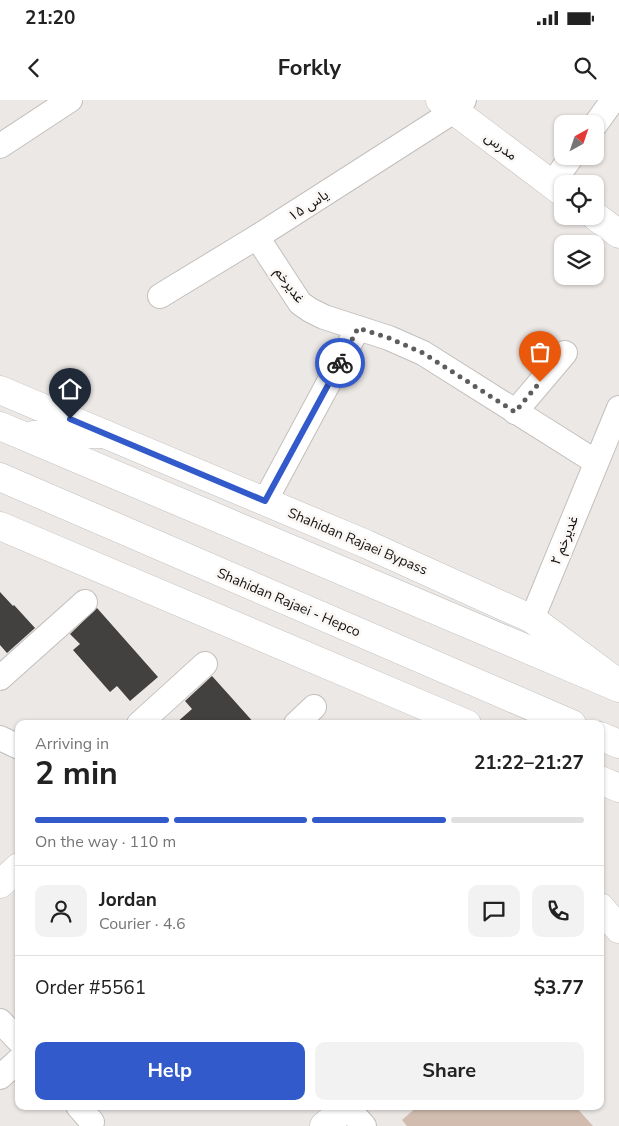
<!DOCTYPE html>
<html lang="en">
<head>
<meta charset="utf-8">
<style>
  body { margin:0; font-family:"Nunito Sans","Noto Sans Arabic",sans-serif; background:#f2f2f2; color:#222; height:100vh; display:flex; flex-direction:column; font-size:19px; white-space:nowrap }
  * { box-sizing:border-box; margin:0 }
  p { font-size:16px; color:#767676 }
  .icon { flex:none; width:28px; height:28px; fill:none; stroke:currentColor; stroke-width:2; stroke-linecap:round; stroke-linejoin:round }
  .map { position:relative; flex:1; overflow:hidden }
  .sheet { position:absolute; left:15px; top:620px; width:589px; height:390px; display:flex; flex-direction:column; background:#fff; border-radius:10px; box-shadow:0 1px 4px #0004 }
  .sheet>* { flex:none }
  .needle { width:32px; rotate:40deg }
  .controls { position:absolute; left:554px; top:15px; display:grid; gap:10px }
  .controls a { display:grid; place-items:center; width:50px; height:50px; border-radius:10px; background:#fff; box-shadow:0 1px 4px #0004; font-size:25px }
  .pin { position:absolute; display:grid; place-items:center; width:42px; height:42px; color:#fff; margin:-51px -21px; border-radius:50% 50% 50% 0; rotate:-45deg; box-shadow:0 0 5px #0007 }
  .pin .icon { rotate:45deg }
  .courier { position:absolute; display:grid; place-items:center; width:50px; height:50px; margin:-25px; border:4px solid #335aca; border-radius:50%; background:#fff; color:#222; box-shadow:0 1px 6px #0007 }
  .summary em { font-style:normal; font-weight:700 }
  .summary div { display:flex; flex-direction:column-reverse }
  .summary { display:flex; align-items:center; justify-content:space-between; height:85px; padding:0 20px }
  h1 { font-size:32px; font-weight:700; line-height:38px }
  .bar { display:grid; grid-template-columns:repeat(4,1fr); gap:8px 5px; align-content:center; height:60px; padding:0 20px }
  .bar i { height:6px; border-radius:4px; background:#e0e0e0 }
  .bar .active { background:#335aca }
  .bar p { grid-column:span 4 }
  .line { display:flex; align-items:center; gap:12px; padding:0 20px; border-top:1px solid #e0e0e0 }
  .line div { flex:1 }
  .round { display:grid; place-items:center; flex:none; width:52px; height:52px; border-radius:10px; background:#f2f2f2 }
  .primary-button { display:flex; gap:10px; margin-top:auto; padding:10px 20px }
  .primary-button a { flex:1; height:58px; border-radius:10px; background:#335aca; color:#fff; font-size:20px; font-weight:700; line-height:58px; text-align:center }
  .primary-button a+a { background:#f2f2f2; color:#222 }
  .status { display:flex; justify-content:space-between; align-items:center; height:35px; padding:0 25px; background:#fff; direction:ltr }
  .status svg { height:14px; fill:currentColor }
  header { display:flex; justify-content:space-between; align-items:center; height:65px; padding:0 20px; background:#fff; font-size:22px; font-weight:700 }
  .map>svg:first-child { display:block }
</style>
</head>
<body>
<div class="status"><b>21:20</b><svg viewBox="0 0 49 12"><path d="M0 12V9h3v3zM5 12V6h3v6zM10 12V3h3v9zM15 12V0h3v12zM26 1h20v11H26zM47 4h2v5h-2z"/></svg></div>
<header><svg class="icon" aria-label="back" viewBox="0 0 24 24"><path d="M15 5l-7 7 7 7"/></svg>Forkly<svg class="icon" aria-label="search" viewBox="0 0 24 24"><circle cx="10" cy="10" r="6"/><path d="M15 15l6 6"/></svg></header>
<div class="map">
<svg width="619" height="1026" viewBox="0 0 619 1026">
  <rect width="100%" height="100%" fill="#ece8e6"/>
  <path fill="#d1bcaf" d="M418,1006H575L593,1026H407L402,1020Z"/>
  <g fill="#43413f">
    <path d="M0,492L13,506L14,505L35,528L7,553L0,545Z"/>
    <path d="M97,508L158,577L130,601L117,586L110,592L73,550L80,544L70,534Z"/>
    <path d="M212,576L230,596L255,624H175L192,609L185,601Z"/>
  </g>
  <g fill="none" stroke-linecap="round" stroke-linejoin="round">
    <defs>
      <g id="minor">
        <path d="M595,25L613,0"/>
        <path d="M0,46L70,0"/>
        <path d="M552,84L572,56"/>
        <path d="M257,137L300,203L310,210L324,217L389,238L423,253L596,362"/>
        <path d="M160,196L257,137L454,11L464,0"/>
        <path d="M515,312L565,253"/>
        <path d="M265,401L358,228"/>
        <path d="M532,519L619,308"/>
        <path d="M0,578L85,502"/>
        <path d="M139,624L205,564"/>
        <path d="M296,624L314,607"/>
        <path d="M0,638L19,647"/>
        <path d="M0,921L19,941"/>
        <path d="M0,977L19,960"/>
        <path d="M78,1006L92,1022"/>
        <path d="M346,1006L364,1026"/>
      </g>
      <g id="tertiary">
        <path d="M440,0L562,92"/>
        <path d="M595,116L619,134"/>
        <path d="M0,784L19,767"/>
        <path d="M600,807L619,829"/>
        <path d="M324,1026L348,1006"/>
      </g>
      <g id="secondary">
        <path d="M0,290L366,444L532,519L614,580"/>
        <path d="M0,426L467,624"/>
        <path d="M600,680L619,688"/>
      </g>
      <g id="primary">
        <path d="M0,326L619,588"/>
        <path d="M34,335L105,334"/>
        <path d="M0,377L572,624"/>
        <path d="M600,636L619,644"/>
      </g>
    </defs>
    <use href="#minor" stroke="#c2bfbd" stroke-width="26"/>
    <use href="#tertiary" stroke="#c2bfbd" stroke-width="29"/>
    <use href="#secondary" stroke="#c2bfbd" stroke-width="29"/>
    <use href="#primary" stroke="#c2bfbd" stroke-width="29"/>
    <use href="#minor" stroke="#fff" stroke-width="24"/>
    <use href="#tertiary" stroke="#fff" stroke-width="28"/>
    <use href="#secondary" stroke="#fff" stroke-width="28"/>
    <use href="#primary" stroke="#fff" stroke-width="28"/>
  </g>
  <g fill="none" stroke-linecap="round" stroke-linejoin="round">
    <path stroke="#5f5d5c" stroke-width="5" stroke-dasharray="0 9" d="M340,263L358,228L389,238L423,253L515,312L540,282"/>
    <path stroke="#335aca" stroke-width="6" d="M70,319L265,401L340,263"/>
  </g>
  <g text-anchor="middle" stroke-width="5" stroke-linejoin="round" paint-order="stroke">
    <g font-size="14" fill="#131211" stroke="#f9f6f4">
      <text transform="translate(501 46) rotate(37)" y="5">مدرس</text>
      <text transform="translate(308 105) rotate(-33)" y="5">یاس ۱۵</text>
      <text transform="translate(290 185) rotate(54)" y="5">غدیرخم</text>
      <text transform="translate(564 440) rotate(-68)" y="5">غدیرخم ۲</text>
      <text transform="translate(358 441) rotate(23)" y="5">Shahidan Rajaei Bypass</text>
      <text transform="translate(289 502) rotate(23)" y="5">Shahidan Rajaei - Hepco</text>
    </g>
  </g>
</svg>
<div class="controls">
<a><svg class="needle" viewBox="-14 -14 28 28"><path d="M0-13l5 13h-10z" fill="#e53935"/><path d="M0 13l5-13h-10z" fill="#767676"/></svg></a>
<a><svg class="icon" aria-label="locate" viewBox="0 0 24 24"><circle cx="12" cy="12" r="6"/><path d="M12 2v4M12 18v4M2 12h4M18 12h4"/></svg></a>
<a><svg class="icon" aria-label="layers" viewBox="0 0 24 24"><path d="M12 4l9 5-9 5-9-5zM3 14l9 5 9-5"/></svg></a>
</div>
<div class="pin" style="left:540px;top:282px;background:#ea580c"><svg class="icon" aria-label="bag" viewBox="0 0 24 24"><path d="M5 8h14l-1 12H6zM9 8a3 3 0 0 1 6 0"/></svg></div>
<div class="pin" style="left:70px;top:319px;background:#1f2937"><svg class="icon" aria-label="home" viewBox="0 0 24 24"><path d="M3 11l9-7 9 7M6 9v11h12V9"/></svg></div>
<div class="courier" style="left:340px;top:263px"><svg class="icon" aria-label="bike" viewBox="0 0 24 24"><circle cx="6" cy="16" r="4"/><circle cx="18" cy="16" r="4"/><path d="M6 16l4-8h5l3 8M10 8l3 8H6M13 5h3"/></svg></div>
<section class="sheet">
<div class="summary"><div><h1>2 min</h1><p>Arriving in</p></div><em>21:22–21:27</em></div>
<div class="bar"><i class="active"></i><i class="active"></i><i class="active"></i><i></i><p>On the way · 110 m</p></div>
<div class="line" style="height:90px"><a class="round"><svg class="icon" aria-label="person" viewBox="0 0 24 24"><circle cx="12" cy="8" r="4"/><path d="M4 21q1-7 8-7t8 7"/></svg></a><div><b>Jordan</b><p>Courier · 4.6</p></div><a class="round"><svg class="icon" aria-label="chat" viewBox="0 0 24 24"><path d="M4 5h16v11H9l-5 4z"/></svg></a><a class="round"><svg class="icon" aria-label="phone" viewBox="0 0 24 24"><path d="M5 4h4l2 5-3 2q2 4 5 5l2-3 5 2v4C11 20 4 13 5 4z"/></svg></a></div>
<div class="line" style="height:65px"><div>Order #5561</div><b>$3.77</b></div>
<div class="primary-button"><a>Help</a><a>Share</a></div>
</section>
</div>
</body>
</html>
